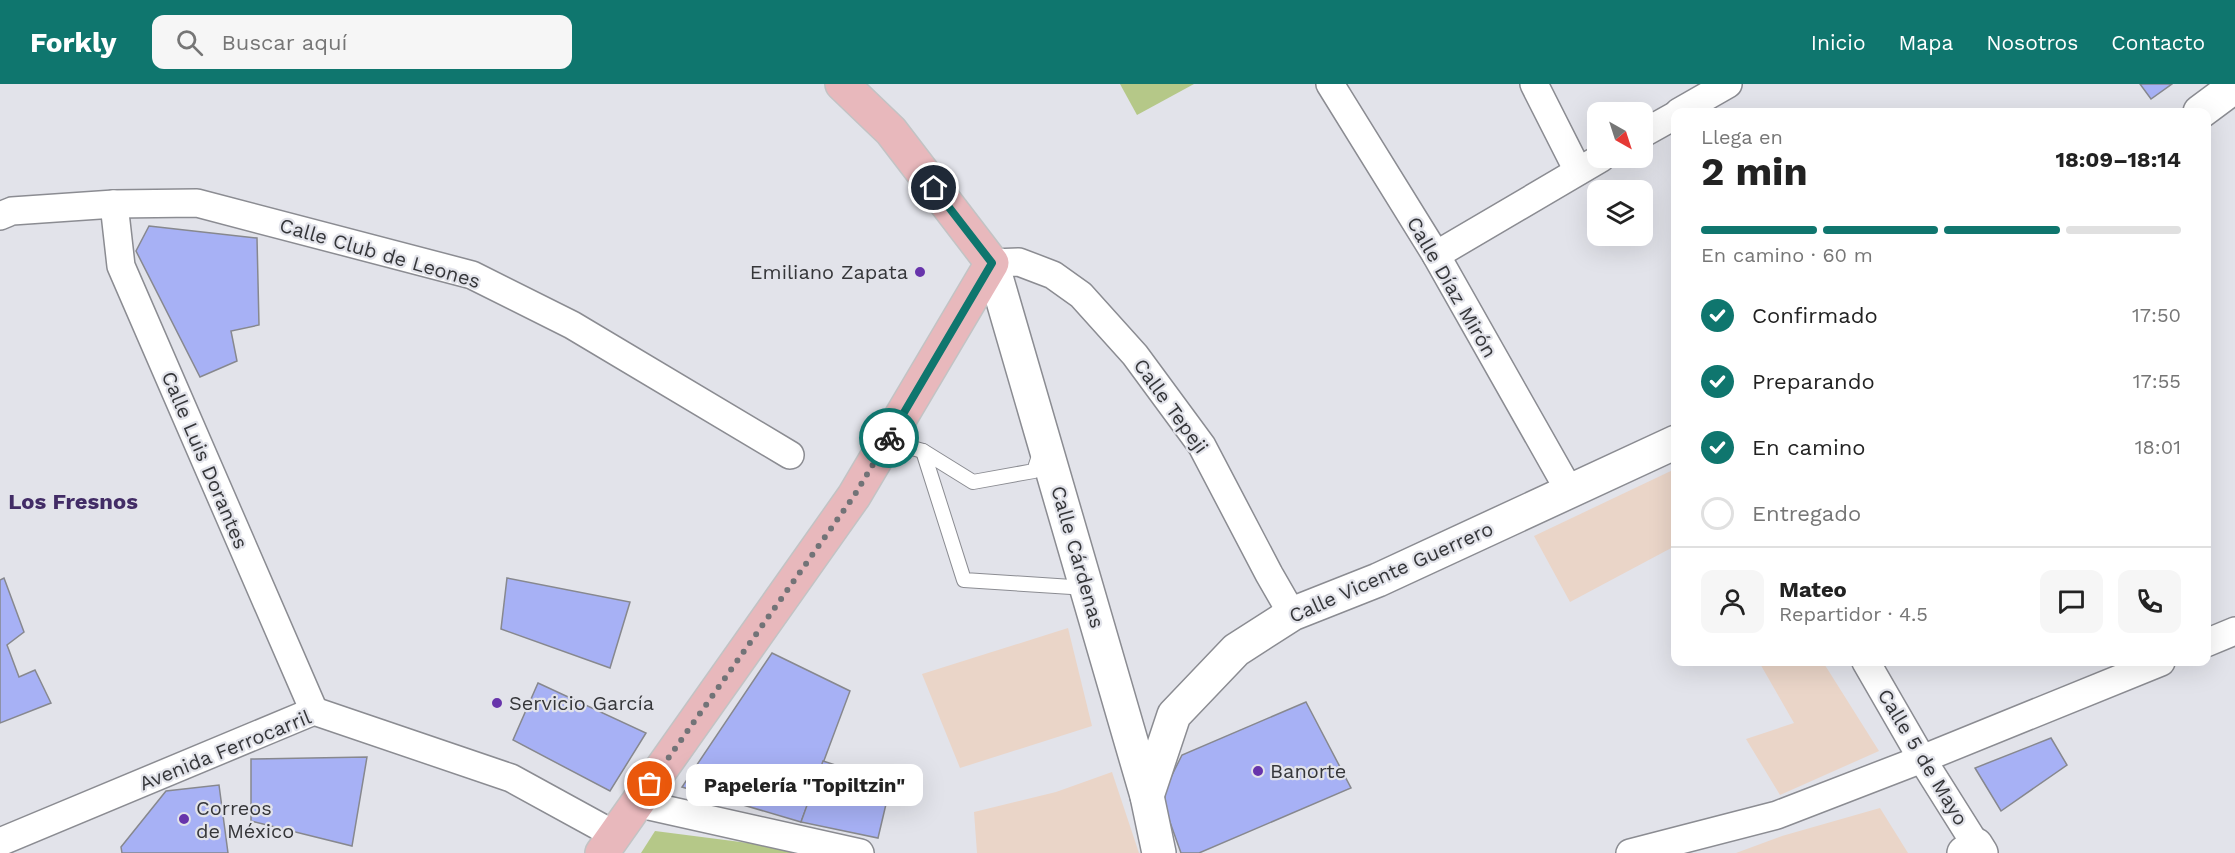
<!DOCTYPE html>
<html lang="es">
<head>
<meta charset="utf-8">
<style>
  body { margin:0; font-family:"Work Sans",sans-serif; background:#f6f6f6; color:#222; height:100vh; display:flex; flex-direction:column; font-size:22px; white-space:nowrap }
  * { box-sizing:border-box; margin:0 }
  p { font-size:20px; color:#767676 }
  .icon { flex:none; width:33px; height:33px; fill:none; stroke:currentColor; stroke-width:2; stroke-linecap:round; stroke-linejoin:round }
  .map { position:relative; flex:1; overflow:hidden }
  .side { position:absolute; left:1671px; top:24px; width:540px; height:558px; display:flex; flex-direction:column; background:#fff; border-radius:12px; box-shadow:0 6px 24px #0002 }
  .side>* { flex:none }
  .needle { width:39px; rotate:141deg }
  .buttons { position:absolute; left:1587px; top:18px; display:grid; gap:12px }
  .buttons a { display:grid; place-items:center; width:66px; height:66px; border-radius:12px; background:#fff; box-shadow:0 6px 24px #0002; font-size:30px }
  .pin { position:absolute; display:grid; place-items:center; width:51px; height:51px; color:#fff; margin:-26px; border:3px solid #fff; border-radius:50%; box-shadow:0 2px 6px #0007 }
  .courier { position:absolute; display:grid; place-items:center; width:60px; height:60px; margin:-30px; border:4px solid #0f766e; border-radius:50%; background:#fff; color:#222; box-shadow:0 2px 8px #0007 }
  .bubble { position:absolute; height:42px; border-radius:12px; background:#fff; box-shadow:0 6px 24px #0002; font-size:20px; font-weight:700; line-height:42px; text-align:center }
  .overview em { font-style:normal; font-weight:700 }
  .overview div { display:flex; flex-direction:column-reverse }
  .overview { display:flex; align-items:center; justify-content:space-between; height:102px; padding:0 30px }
  h1 { font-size:39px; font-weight:700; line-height:45px }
  .bar { display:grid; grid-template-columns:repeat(4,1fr); gap:9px 6px; align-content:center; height:72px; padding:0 30px }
  .bar i { height:8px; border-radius:4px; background:#e0e0e0 }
  .bar .on { background:#0f766e }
  .bar p { grid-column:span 4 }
  .line { display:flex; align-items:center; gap:15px; padding:0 30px; border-top:2px solid #e0e0e0 }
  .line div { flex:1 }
  .round { display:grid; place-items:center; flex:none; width:63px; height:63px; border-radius:12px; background:#f6f6f6 }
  ol { padding:0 30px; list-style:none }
  li { display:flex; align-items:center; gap:18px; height:66px }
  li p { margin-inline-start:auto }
  li .icon { padding:6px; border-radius:50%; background:#0f766e; color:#fff; stroke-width:4 }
  li:last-child { color:#767676 }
  li i { width:33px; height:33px; border:3px solid #e0e0e0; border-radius:50% }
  header { display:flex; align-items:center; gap:36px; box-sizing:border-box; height:84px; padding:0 30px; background:#0f766e; color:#fff }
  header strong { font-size:28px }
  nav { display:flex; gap:33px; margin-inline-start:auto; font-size:21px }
  .search { width:420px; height:54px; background:#f6f6f6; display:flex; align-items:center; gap:15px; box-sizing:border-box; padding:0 21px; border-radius:12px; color:#767676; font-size:22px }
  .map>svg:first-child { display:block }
</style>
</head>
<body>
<header>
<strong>Forkly</strong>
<div class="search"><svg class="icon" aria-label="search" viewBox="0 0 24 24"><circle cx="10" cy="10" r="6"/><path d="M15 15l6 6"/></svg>Buscar aquí</div>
<nav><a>Inicio</a><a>Mapa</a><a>Nosotros</a><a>Contacto</a></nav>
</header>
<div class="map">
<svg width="2235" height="769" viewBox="0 0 2235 769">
  <rect width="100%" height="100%" fill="#e2e3ea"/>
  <g fill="#ead5c8">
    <path d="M1675,385V462L1570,518L1534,452Z"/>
    <path d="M1068,544L1092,642L960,684L922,590Z"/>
    <path d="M1759,578H1823L1879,667L1780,711L1746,655L1794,639Z"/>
    <path d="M1112,688L1139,769H977L974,728L1056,708Z"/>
    <path d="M1880,724L1908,769H1736L1782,752Z"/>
  </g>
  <g fill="#b5c888">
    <path d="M1120,0H1194L1137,31Z"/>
    <path d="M655,747L812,767V769H641Z"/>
  </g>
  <g fill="#a7b1f5" stroke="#87888e" stroke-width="1.5">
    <path d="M2140,0H2172L2151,15Z"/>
    <path d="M149,142L257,154L259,241L231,247L237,277L200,293L136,167Z"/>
    <path d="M4,494L24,548L7,561L19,593L35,586L51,619L0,639V496Z"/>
    <path d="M507,494L630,518L610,584L501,545Z"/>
    <path d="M772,569L850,607L801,738L682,703Z"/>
    <path d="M538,599L646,649L610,707L513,656Z"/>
    <path d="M1306,618L1351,704L1199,769H1181L1161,713L1182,671Z"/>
    <path d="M2051,654L2067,681L2001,727L1975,684Z"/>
    <path d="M367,673L352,762L251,737V675Z"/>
    <path d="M823,677L891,699L878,754L801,738Z"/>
    <path d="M219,701L228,769H122L121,763L166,707Z"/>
  </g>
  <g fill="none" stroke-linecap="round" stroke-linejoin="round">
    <defs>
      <g id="lane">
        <path d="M887,357L923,367L973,398L1034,387L1040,369"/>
        <path d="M923,367L964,496L1087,504"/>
      </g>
      <g id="street">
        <path d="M1330,0L1436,171L1570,408"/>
        <path d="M1534,0L1578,87"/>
        <path d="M1679,28L1728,0"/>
        <path d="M1642,50L1676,31"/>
        <path d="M114,120L121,182L314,627"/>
        <path d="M0,132L12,127L114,120L197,119L472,191L572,241L790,371"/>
        <path d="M1436,171L1601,74"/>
        <path d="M992,179L1019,178L1053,191L1081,211L1135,271L1202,362L1269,490L1292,530"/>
        <path d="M2206,559L2235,547"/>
        <path d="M1866,578L1922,675L1976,761"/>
        <path d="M636,719L860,769"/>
        <path d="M0,758L314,627L511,694L615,751"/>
        <path d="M1630,769L1777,731L1922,675L2161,578"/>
      </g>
      <g id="secondary">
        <path d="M2200,28L2235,2"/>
        <path d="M992,179L1147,712L1159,769"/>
        <path d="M1147,712L1174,631L1236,566L1292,530L1378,496L1676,358"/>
        <path d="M1964,769L1976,761L1981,769"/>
      </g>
      <path id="primary" d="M602,769L854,412L992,179L891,47L842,0"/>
    </defs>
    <use href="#lane" stroke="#8b8c92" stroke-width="16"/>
    <use href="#street" stroke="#8b8c92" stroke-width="30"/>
    <use href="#secondary" stroke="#8b8c92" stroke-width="36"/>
    <use href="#primary" stroke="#c2c3c4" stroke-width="36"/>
    <use href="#lane" stroke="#fff" stroke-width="14"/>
    <use href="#street" stroke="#fff" stroke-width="27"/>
    <use href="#secondary" stroke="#fff" stroke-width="33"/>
    <use href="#primary" stroke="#e8b8bc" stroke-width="33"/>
  </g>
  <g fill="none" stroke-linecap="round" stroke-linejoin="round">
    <path stroke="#727377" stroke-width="6" stroke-dasharray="0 10.8" d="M650,700L854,412L889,354"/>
    <path stroke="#0f766e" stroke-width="8" d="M889,354L992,179L934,104"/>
  </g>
  <g fill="#6734ab" stroke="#e2e3ea" stroke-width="2">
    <circle cx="920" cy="188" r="6"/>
    <circle cx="497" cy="619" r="6"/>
    <circle cx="1258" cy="687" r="6"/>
    <circle cx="184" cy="735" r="6"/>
  </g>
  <g text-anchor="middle" stroke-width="4.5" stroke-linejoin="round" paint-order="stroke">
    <g font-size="20" fill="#353639" stroke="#e2e3ea">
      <text transform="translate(380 169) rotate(16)" y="7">Calle Club de Leones</text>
      <text transform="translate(1452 203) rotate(60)" y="7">Calle Díaz Mirón</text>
      <text transform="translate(1171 322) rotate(54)" y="7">Calle Tepeji</text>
      <text transform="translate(205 376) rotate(67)" y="7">Calle Luis Dorantes</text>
      <text transform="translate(1078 473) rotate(74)" y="7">Calle Cárdenas</text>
      <text transform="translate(1391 488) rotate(-24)" y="7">Calle Vicente Guerrero</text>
      <text transform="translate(225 666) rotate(-22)" y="7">Avenida Ferrocarril</text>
      <text transform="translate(1923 673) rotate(59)" y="7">Calle 5 de Mayo</text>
    </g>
    <g font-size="20" fill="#353639" stroke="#e2e3ea" text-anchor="start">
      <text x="908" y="195" text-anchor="end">Emiliano Zapata</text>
      <text x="509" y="626">Servicio García</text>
      <text x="1270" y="694">Banorte</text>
      <text x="196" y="731">Correos<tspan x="196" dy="23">de México</tspan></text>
    </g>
    <g font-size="22" font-weight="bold" fill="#422c66" stroke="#e2e3ea">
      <text x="73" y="425">Los Fresnos</text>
    </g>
  </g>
</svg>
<div class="buttons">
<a><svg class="needle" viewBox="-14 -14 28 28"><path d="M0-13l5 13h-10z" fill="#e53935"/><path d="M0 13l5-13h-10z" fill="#767676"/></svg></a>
<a><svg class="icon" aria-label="layers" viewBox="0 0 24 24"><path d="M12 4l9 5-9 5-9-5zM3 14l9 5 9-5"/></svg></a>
</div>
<div class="pin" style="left:650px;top:700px;background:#ea580c"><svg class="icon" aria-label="bag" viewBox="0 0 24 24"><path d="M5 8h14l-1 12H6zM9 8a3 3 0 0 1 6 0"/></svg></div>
<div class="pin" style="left:934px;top:104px;background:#1f2937"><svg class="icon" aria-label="home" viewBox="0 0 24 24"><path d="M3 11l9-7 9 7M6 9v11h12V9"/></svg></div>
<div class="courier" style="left:889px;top:354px"><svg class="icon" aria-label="bike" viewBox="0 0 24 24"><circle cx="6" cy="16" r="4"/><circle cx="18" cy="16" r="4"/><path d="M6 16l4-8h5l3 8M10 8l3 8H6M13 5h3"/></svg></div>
<div class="bubble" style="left:686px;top:680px;width:237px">Papelería &quot;Topiltzin&quot;</div>
<section class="side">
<div class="overview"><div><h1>2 min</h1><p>Llega en</p></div><em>18:09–18:14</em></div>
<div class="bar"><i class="on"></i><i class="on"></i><i class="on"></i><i></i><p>En camino · 60 m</p></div>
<ol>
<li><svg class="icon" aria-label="check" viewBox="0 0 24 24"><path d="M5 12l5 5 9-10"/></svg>Confirmado<p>17:50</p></li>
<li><svg class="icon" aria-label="check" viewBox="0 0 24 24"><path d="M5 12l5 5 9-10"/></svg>Preparando<p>17:55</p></li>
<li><svg class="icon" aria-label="check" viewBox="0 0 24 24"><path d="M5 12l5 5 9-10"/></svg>En camino<p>18:01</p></li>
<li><i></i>Entregado</li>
</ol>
<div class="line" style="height:108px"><a class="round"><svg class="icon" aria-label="person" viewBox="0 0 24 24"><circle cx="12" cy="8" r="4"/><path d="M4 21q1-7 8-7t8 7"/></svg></a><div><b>Mateo</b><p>Repartidor · 4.5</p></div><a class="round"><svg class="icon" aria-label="chat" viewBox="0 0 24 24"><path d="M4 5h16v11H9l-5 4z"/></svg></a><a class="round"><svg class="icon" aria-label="phone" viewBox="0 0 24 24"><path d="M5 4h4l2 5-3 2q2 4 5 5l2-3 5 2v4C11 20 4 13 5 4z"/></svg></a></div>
</section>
</div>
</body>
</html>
